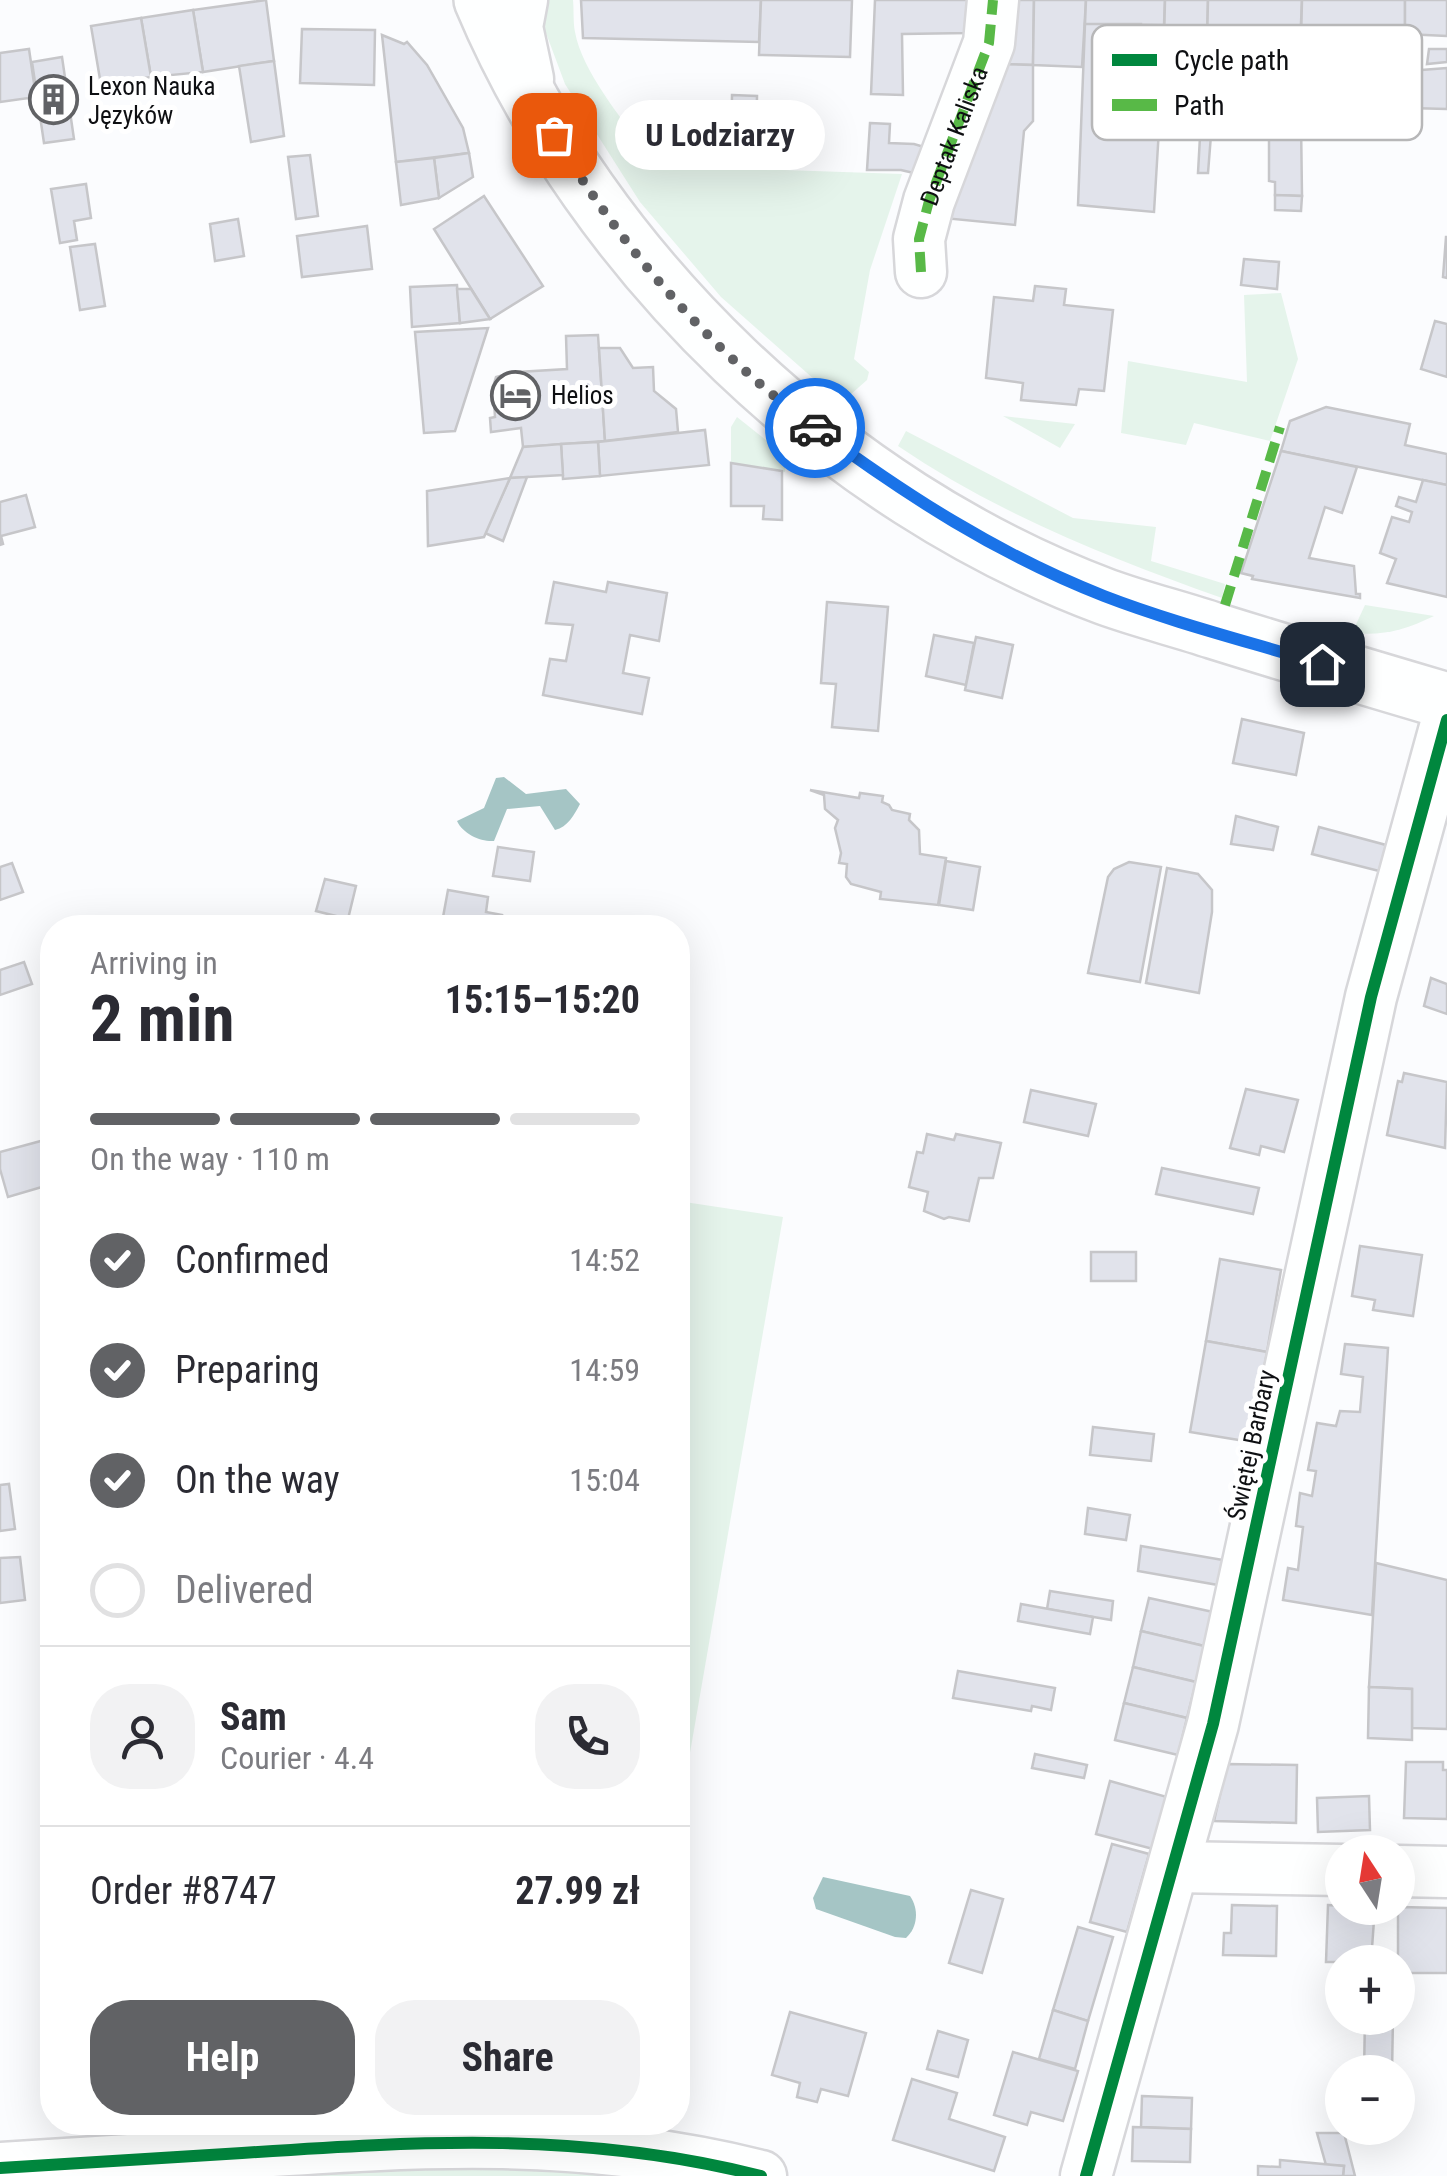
<!DOCTYPE html>
<html lang="en">
<head>
<meta charset="utf-8">
<style>
  body { margin:0; font-family:"Roboto Condensed",sans-serif; background:#f2f2f3; color:#2b2b33; height:100vh; display:flex; flex-direction:column; font-size:38px; white-space:nowrap }
  * { box-sizing:border-box; margin:0 }
  p { font-size:32px; color:#7c7c81 }
  .icon { flex:none; width:55px; height:55px; fill:none; stroke:currentColor; stroke-width:2; stroke-linecap:round; stroke-linejoin:round }
  .map { position:relative; flex:1; overflow:hidden }
  .sheet { position:absolute; left:40px; top:915px; width:650px; height:1220px; display:flex; flex-direction:column; background:#fff; border-radius:40px; box-shadow:0 10px 40px #0002 }
  .sheet>* { flex:none }
  .needle { width:65px; rotate:348deg }
  .tools { position:absolute; left:1325px; top:1835px; display:grid; gap:20px }
  .tools a { display:grid; place-items:center; width:90px; height:90px; border-radius:50%; background:#fff; box-shadow:0 10px 40px #0002; font-size:50px }
  .pin { position:absolute; display:grid; place-items:center; width:85px; height:85px; color:#fff; margin:-42px; border-radius:20px; box-shadow:0 5px 15px #0006 }
  .courier { position:absolute; display:grid; place-items:center; width:100px; height:100px; margin:-50px; border:8px solid #1a73e8; border-radius:50%; background:#fff; color:#222; box-shadow:0 2px 12px #0007 }
  .bubble { position:absolute; height:70px; border-radius:35px; background:#fff; box-shadow:0 10px 40px #0002; font-size:32px; font-weight:700; line-height:70px; text-align:center }
  .summary em { font-style:normal; font-weight:700 }
  .summary div { display:flex; flex-direction:column-reverse }
  .summary { display:flex; align-items:center; justify-content:space-between; height:170px; padding:0 50px }
  h1 { font-size:65px; font-weight:700; line-height:75px }
  .bar { display:grid; grid-template-columns:repeat(4,1fr); gap:15px 10px; align-content:center; height:120px; padding:0 50px }
  .bar i { height:12px; border-radius:8px; background:#e1e1e2 }
  .bar .active { background:#616265 }
  .bar p { grid-column:span 4 }
  .line { display:flex; align-items:center; gap:25px; padding:0 50px; border-top:2px solid #e1e1e2 }
  .line div { flex:1 }
  .round { display:grid; place-items:center; flex:none; width:105px; height:105px; border-radius:40px; background:#f2f2f3 }
  ol { padding:0 50px; list-style:none }
  li { display:flex; align-items:center; gap:30px; height:110px }
  li p { margin-inline-start:auto }
  li .icon { padding:10px; border-radius:50%; background:#616265; color:#fff; stroke-width:4 }
  li:last-child { color:#7c7c81 }
  li i { width:55px; height:55px; border:5px solid #e1e1e2; border-radius:50% }
  .action { display:flex; gap:20px; margin-top:auto; padding:20px 50px }
  .action a { flex:1; height:115px; border-radius:40px; background:#616265; color:#fff; font-size:40px; font-weight:700; line-height:115px; text-align:center }
  .action a+a { background:#f2f2f3; color:#2b2b33 }
  .map>svg:first-child { display:block }
</style>
</head>
<body>
<div class="map">
<svg width="1447" height="2176" viewBox="0 0 1447 2176">
  <rect width="100%" height="100%" fill="#fbfcfe"/>
  <g fill="#e5f4eb">
    <path d="M549,0H573C574,10 573,22 575,32C582,71 621,117 644,150L757,154L758,169L902,174L870,270L854,359L869,372L867,380L841,403L721,297L640,202L565,84L543,25Z"/>
    <path d="M1281,293L1298,359L1270,441L1194,423L1186,445L1121,433L1128,361L1247,382L1244,295Z"/>
    <path d="M1003,416L1075,424L1060,448Z"/>
    <path d="M737,417L786,456L785,472L731,463V427Z"/>
    <path d="M906,431L1073,518L1156,527L1151,561L1225,584L1222,598C1110,558 998,514 898,446Z"/>
    <path d="M1365,605L1434,616C1405,630 1384,636 1352,633Z"/>
    <path d="M678,1201L783,1217L678,1822Z"/>
    <path d="M468,2166L617,2173V2176H272Z"/>
  </g>
  <g fill="#a5c5c5">
    <path d="M504,777L526,794L566,789L580,804C574,815 568,827 555,830L540,806L507,809L494,841C481,842 463,834 457,821L484,808L496,778Z"/>
    <path d="M823,1877L910,1896C919,1909 918,1927 906,1938L895,1937L816,1909L813,1898Z"/>
  </g>
  <g fill="#e1e3eb" stroke="#c6c6c9" stroke-width="2.5">
    <path d="M266,0L274,61L203,72L193,10Z"/>
    <path d="M581,0H761L759,42L583,38Z"/>
    <path d="M761,0H852L850,57L759,55Z"/>
    <path d="M875,0H975L968,33L902,34L903,95L871,94Z"/>
    <path d="M1004,0H1034L1033,65L1002,64Z"/>
    <path d="M1034,0H1086L1082,67L1033,65Z"/>
    <path d="M1086,0H1165L1164,25L1085,24Z"/>
    <path d="M1165,0H1208L1207,44L1164,42Z"/>
    <path d="M1208,0H1302L1300,46L1207,44Z"/>
    <path d="M1302,0H1405V42L1301,41Z"/>
    <path d="M1405,0H1447V36L1405,34Z"/>
    <path d="M193,10L203,72L151,77L141,18Z"/>
    <path d="M141,18L151,77L124,81V87L102,91L91,26Z"/>
    <path d="M1085,24H1141L1140,111L1160,112L1154,212L1078,205Z"/>
    <path d="M302,29L375,30L374,85L300,83Z"/>
    <path d="M382,35L404,44L407,42L427,65L463,128L469,153L396,162Z"/>
    <path d="M1269,46H1300L1302,196L1275,195V182L1269,181Z"/>
    <path d="M29,49L36,97L0,102V53Z"/>
    <path d="M1429,49H1447V62L1427,64Z"/>
    <path d="M62,57L74,139L44,143L32,62Z"/>
    <path d="M274,61L284,136L251,142L239,66Z"/>
    <path d="M994,64L1033,65V121L1024,131L1015,225L933,217Z"/>
    <path d="M1447,68V109L1409,108V71Z"/>
    <path d="M1203,82L1222,83L1219,135H1211L1208,173H1198Z"/>
    <path d="M732,95L757,96L756,149L731,148Z"/>
    <path d="M870,123L890,124L889,143L914,144L931,149L918,174L901,170H867Z"/>
    <path d="M469,153L473,177L439,198L434,158Z"/>
    <path d="M310,155L318,216L296,219L288,157Z"/>
    <path d="M434,158L439,198L401,205L396,162Z"/>
    <path d="M86,184L91,218L74,221L77,240L60,243L51,189Z"/>
    <path d="M1275,195L1302,196L1301,211L1275,210Z"/>
    <path d="M484,196L543,286L490,319L434,229Z"/>
    <path d="M238,219L244,256L215,261L210,224Z"/>
    <path d="M367,226L372,269L302,277L297,236Z"/>
    <path d="M1446,237H1447V278L1443,277Z"/>
    <path d="M95,244L105,306L80,310L70,247Z"/>
    <path d="M1244,259L1279,262L1277,289L1241,285Z"/>
    <path d="M457,285L460,323L412,327L410,287Z"/>
    <path d="M1035,286L1066,289L1064,305L1113,310L1104,391L1079,389L1076,405L1021,400L1023,383L986,378L994,297L1033,301Z"/>
    <path d="M457,289H471L490,319L460,323Z"/>
    <path d="M1435,321L1447,324V377L1421,369Z"/>
    <path d="M488,328L455,431L424,433L415,332Z"/>
    <path d="M598,335L605,441L523,447L521,428L491,432L490,418L495,417L493,387L496,377L504,375L511,384H518V372L567,369L566,336Z"/>
    <path d="M599,348H620L633,368L653,367L654,391L676,409L678,432L605,441Z"/>
    <path d="M1326,407L1410,424L1405,445L1447,454V485L1281,451L1290,421Z"/>
    <path d="M705,430L709,465L600,476L598,442Z"/>
    <path d="M598,442L600,476L563,479L561,444Z"/>
    <path d="M561,444L563,475L510,478L523,447Z"/>
    <path d="M1281,451L1357,467L1342,513L1325,507L1309,558L1354,566L1356,594H1360V598L1252,579L1253,576L1241,573Z"/>
    <path d="M731,463L782,471V520L763,519L764,506H731Z"/>
    <path d="M527,477L503,541L485,533L510,478Z"/>
    <path d="M510,478L484,537L428,546L427,491Z"/>
    <path d="M1423,480L1447,485V597L1387,583L1396,559L1380,553L1392,517L1409,522L1412,512L1396,506L1399,497L1416,502Z"/>
    <path d="M26,495L35,527L1,536L3,544L0,545V502Z"/>
    <path d="M554,582L606,592L608,582L667,593L659,641L630,635L623,673L649,678L642,714L543,695L550,659L566,661L573,625L546,623Z"/>
    <path d="M827,602L888,607L878,731L832,727L836,684L821,683Z"/>
    <path d="M934,635L974,643L966,685L926,676Z"/>
    <path d="M976,637L1013,645L1002,698L965,690Z"/>
    <path d="M1242,719L1304,733L1296,775L1233,763Z"/>
    <path d="M810,790L859,798L860,793L883,796L882,802L889,805L892,810L910,814L909,820L919,830L920,854L946,858L938,905L880,899L881,892L851,884L846,877L847,864L839,863L841,853L835,828L838,820L825,809L824,795Z"/>
    <path d="M1236,816L1278,827L1273,850L1231,844Z"/>
    <path d="M1319,827L1386,845L1379,871L1312,854Z"/>
    <path d="M498,847L534,852L530,881L493,876Z"/>
    <path d="M946,861L980,867L973,910L939,905Z"/>
    <path d="M1129,862L1161,867L1140,982L1088,973L1108,877L1114,869Z"/>
    <path d="M12,863L23,892L0,900V867Z"/>
    <path d="M1167,868L1198,874L1212,890V912L1199,993L1146,983Z"/>
    <path d="M325,879L356,886L348,919L316,911Z"/>
    <path d="M448,890L488,897L486,912L502,915L500,928H441Z"/>
    <path d="M24,962L32,984L0,995V970Z"/>
    <path d="M1431,978L1447,984V1014L1424,1006Z"/>
    <path d="M1404,1073L1447,1082L1445,1148L1387,1135L1398,1081L1402,1082Z"/>
    <path d="M1246,1089L1298,1100L1284,1152L1261,1146L1259,1155L1230,1148Z"/>
    <path d="M1031,1090L1096,1104L1088,1136L1024,1122Z"/>
    <path d="M927,1134L954,1140L956,1134L1001,1143L993,1178H979L969,1221L949,1217L944,1219L924,1211L928,1192L909,1187L917,1152L923,1153Z"/>
    <path d="M52,1138V1184L8,1197L0,1169V1152Z"/>
    <path d="M1162,1168L1259,1188L1253,1214L1156,1194Z"/>
    <path d="M1360,1246L1422,1255L1413,1316L1373,1310L1375,1300L1352,1296Z"/>
    <rect x="1091" y="1252" width="45" height="29"/>
    <path d="M1220,1259L1281,1270L1267,1352L1206,1341Z"/>
    <path d="M1206,1341L1267,1352L1251,1442L1190,1432Z"/>
    <path d="M1345,1344L1388,1348L1372,1615L1283,1600L1288,1568L1298,1570L1303,1527L1296,1526L1300,1493L1312,1496L1316,1471L1308,1470L1317,1423L1336,1426L1340,1411L1360,1412L1363,1377L1341,1374Z"/>
    <path d="M1093,1427L1154,1434L1151,1461L1090,1455Z"/>
    <path d="M9,1484L15,1529L0,1531V1485Z"/>
    <path d="M1088,1508L1130,1515L1126,1540L1085,1534Z"/>
    <path d="M1141,1546L1223,1560L1218,1585L1138,1571Z"/>
    <path d="M20,1557L25,1600L0,1603V1558Z"/>
    <path d="M1376,1563L1447,1580V1729L1412,1728V1689L1369,1687Z"/>
    <path d="M1050,1591L1113,1601L1111,1620L1047,1609Z"/>
    <path d="M1149,1598L1213,1612L1204,1646L1141,1631Z"/>
    <path d="M1021,1604L1093,1617L1090,1634L1018,1621Z"/>
    <path d="M1141,1631L1204,1646L1196,1682L1133,1667Z"/>
    <path d="M1133,1667L1196,1682L1187,1718L1124,1703Z"/>
    <path d="M958,1671L1055,1688L1051,1710L1032,1706L1031,1711L953,1698Z"/>
    <path d="M1369,1687L1412,1689V1740L1368,1738Z"/>
    <path d="M1124,1703L1187,1718L1178,1755L1115,1740Z"/>
    <path d="M1035,1754L1087,1765L1084,1778L1032,1768Z"/>
    <path d="M1406,1762H1443V1770H1447V1819L1404,1818Z"/>
    <path d="M1227,1764L1297,1765L1296,1823L1214,1821Z"/>
    <path d="M1110,1781L1167,1797L1153,1849L1096,1834Z"/>
    <path d="M1369,1796L1370,1830L1318,1832L1317,1798Z"/>
    <path d="M1112,1844L1149,1854L1127,1932L1090,1922Z"/>
    <path d="M971,1890L1003,1899L982,1973L949,1963Z"/>
    <path d="M1232,1905L1277,1906L1276,1956L1223,1955L1224,1933H1231Z"/>
    <path d="M1328,1905L1370,1908L1369,1919L1374,1920L1371,1962H1326Z"/>
    <path d="M1398,1907L1447,1908V1973H1398Z"/>
    <path d="M1078,1927L1113,1937L1088,2021L1053,2010Z"/>
    <path d="M1053,2010L1088,2021L1075,2069L1039,2059Z"/>
    <path d="M790,2012L866,2033L848,2096L821,2089L817,2102L797,2097L800,2083L772,2075Z"/>
    <path d="M1365,2018H1393L1392,2072H1364Z"/>
    <path d="M938,2031L968,2040L958,2077L927,2069Z"/>
    <path d="M1013,2052L1078,2071L1063,2121L1031,2112L1027,2125L994,2115Z"/>
    <path d="M912,2079L957,2093L949,2119L1005,2137L994,2171L893,2140Z"/>
    <path d="M1142,2096L1192,2098L1191,2129L1141,2127Z"/>
    <path d="M1133,2127L1191,2129L1190,2162L1132,2161Z"/>
    <path d="M1317,2133H1344L1355,2176H1343L1344,2166L1326,2165Z"/>
    <path d="M1280,2160L1344,2166L1343,2176H1258V2166L1280,2167Z"/>
  </g>
  <g fill="none" stroke-linecap="round" stroke-linejoin="round">
    <defs>
      <g id="minor">
        <path d="M522,0L517,27L528,79"/>
        <path id="s1" d="M921,272L919,239L929,201L989,43L993,0"/>
        <path d="M1174,1867L1342,1870"/>
        <path d="M1398,1871L1447,1872"/>
        <path d="M0,2168C81,2163 161,2158 242,2153C422,2141 584,2131 761,2176"/>
        <path d="M1086,2176L1213,1724L1371,997L1447,720"/>
      </g>
      <path id="major" d="M482,0C593,265 837,497 1106,597C1142,610 1179,619 1215,631C1292,655 1369,678 1447,701"/>
    </defs>
    <use href="#minor" stroke="#d7d7da" stroke-width="55"/>
    <use href="#major" stroke="#d7d7da" stroke-width="60"/>
    <use href="#minor" stroke="#feffff" stroke-width="50"/>
    <use href="#major" stroke="#feffff" stroke-width="55"/>
    <g stroke="#58b947" stroke-width="10" stroke-dasharray="20 10" stroke-linecap="butt">
      <path d="M921,272L919,239L929,201L989,43L993,0"/>
      <path d="M1225,605L1280,427"/>
    </g>
    <defs>
      <g id="cycleway">
        <path d="M0,2168C81,2163 161,2158 242,2153C422,2141 584,2131 761,2176"/>
        <path d="M1086,2176L1213,1724L1371,997L1447,720"/>
      </g>
    </defs>
    <use href="#cycleway" stroke="#fff" stroke-width="19"/>
    <use href="#cycleway" stroke="#00873e" stroke-width="12"/>
  </g>
  <g fill="none" stroke-linecap="round" stroke-linejoin="round">
    <path stroke="#616265" stroke-width="10" stroke-dasharray="0 18" d="M554,135C622,248 708,349 815,428"/>
    <path stroke="#1a73e8" stroke-width="12" d="M815,428C906,495 999,555 1104,596C1174,623 1250,642 1322,664"/>
  </g>
  <defs>
    <symbol id="building-ring" viewBox="-11 -11 22 22"><circle r="9.5" fill="#fff" stroke="#616265" stroke-width="1.5"/><path d="M-4-6H4V6H1V3H-1V6H-4ZM-2.5-4.3h1.7v1.8h-1.7ZM.8-4.3h1.7v1.8H.8ZM-2.5-1h1.7V.8h-1.7ZM.8-1h1.7V.8H.8Z" fill="#616265"/></symbol>
    <symbol id="hotel-ring" viewBox="-11 -11 22 22"><circle r="9.5" fill="#fff" stroke="#616265" stroke-width="1.5"/><path d="M-6-4.5h1.5V1H6V5H4.5V3h-9V5H-6ZM-4 0a1.8 1.8 0 1 1 3.6 0ZM.5 0V-2.5h3Q6-2.5 6 0Z" fill="#616265"/></symbol>
  </defs>
  <g fill-rule="evenodd">
    <use href="#building-ring" x="26" y="72" width="55" height="55"/>
    <use href="#hotel-ring" x="488" y="368" width="55" height="55"/>
  </g>
  <g text-anchor="middle" stroke-width="10" stroke-linejoin="round" paint-order="stroke">
    <g font-size="25" fill="#0e0f12" stroke="#fff" text-anchor="start">
      <text x="88" y="95">Lexon Nauka<tspan x="88" dy="29">Języków</tspan></text>
      <text x="551" y="404">Helios</text>
    </g>
    <g font-size="25" fill="#0e0f12" stroke="#fff">
      <text dy="9" stroke="none"><textPath href="#s1" startOffset="142">Deptak Kaliska</textPath></text>
      <text transform="translate(1251 1445) rotate(-78)" y="9">Świętej Barbary</text>
    </g>
  </g>
  <rect x="1092" y="25" width="330" height="115" rx="15" fill="#fff" stroke="#b7b7b8" stroke-width="2.5"/>
  <rect x="1112" y="54" width="45" height="12" fill="#00873e"/>
  <rect x="1112" y="99" width="45" height="12" fill="#58b947"/>
  <g font-size="28" fill="#0e0f12">
    <text x="1174" y="70">Cycle path</text>
    <text x="1174" y="115">Path</text>
  </g>
</svg>
<div class="tools">
<a><svg class="needle" viewBox="-14 -14 28 28"><path d="M0-13l5 13h-10z" fill="#e53935"/><path d="M0 13l5-13h-10z" fill="#7c7c81"/></svg></a>
<a>+</a>
<a>−</a>
</div>
<div class="pin" style="left:554px;top:135px;background:#ea580c"><svg class="icon" aria-label="bag" viewBox="0 0 24 24"><path d="M5 8h14l-1 12H6zM9 8a3 3 0 0 1 6 0"/></svg></div>
<div class="pin" style="left:1322px;top:664px;background:#1f2937"><svg class="icon" aria-label="home" viewBox="0 0 24 24"><path d="M3 11l9-7 9 7M6 9v11h12V9"/></svg></div>
<div class="courier" style="left:815px;top:428px"><svg class="icon" aria-label="car" viewBox="0 0 24 24"><path d="M5 17H2v-5l4-1 3-4h7l3 4 3 1v5h-3M9 17h6M6 11h13"/><circle cx="7" cy="17" r="2"/><circle cx="17" cy="17" r="2"/></svg></div>
<div class="bubble" style="left:615px;top:100px;width:210px">U Lodziarzy</div>
<section class="sheet">
<div class="summary"><div><h1>2 min</h1><p>Arriving in</p></div><em>15:15–15:20</em></div>
<div class="bar"><i class="active"></i><i class="active"></i><i class="active"></i><i></i><p>On the way · 110 m</p></div>
<ol>
<li><svg class="icon" aria-label="check" viewBox="0 0 24 24"><path d="M5 12l5 5 9-10"/></svg>Confirmed<p>14:52</p></li>
<li><svg class="icon" aria-label="check" viewBox="0 0 24 24"><path d="M5 12l5 5 9-10"/></svg>Preparing<p>14:59</p></li>
<li><svg class="icon" aria-label="check" viewBox="0 0 24 24"><path d="M5 12l5 5 9-10"/></svg>On the way<p>15:04</p></li>
<li><i></i>Delivered</li>
</ol>
<div class="line" style="height:180px"><a class="round"><svg class="icon" aria-label="person" viewBox="0 0 24 24"><circle cx="12" cy="8" r="4"/><path d="M4 21q1-7 8-7t8 7"/></svg></a><div><b>Sam</b><p>Courier · 4.4</p></div><a class="round"><svg class="icon" aria-label="phone" viewBox="0 0 24 24"><path d="M5 4h4l2 5-3 2q2 4 5 5l2-3 5 2v4C11 20 4 13 5 4z"/></svg></a></div>
<div class="line" style="height:130px"><div>Order #8747</div><b>27.99 zł</b></div>
<div class="action"><a>Help</a><a>Share</a></div>
</section>
</div>
</body>
</html>
